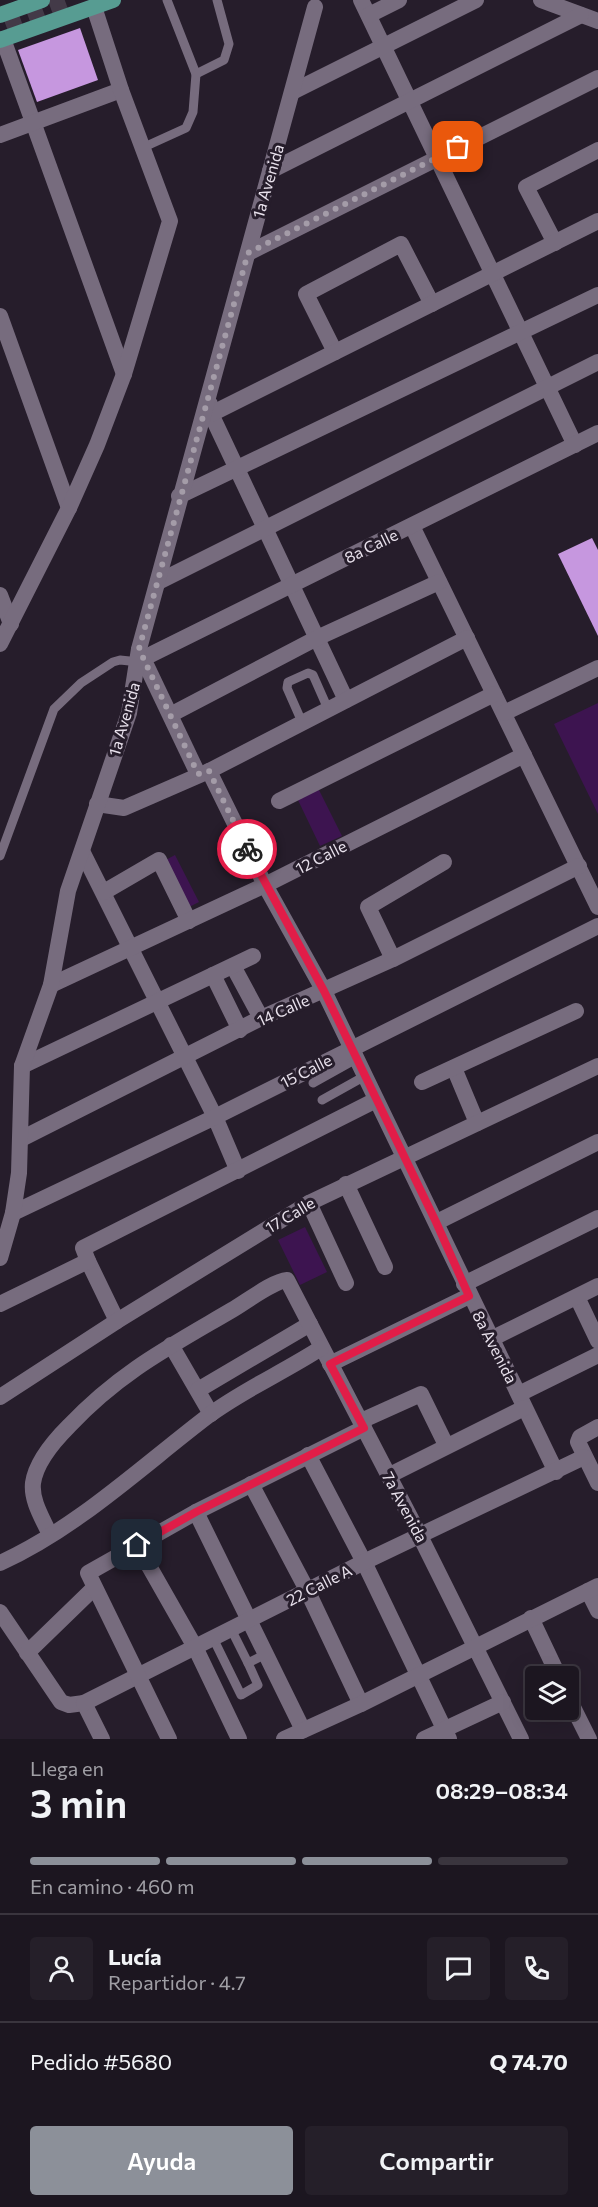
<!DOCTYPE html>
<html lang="es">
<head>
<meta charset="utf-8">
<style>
  body { margin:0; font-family:Commissioner,sans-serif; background:#251f29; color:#f1f3f6; height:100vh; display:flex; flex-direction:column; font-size:22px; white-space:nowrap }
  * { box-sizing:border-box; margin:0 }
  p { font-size:20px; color:#a09fa5 }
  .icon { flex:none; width:33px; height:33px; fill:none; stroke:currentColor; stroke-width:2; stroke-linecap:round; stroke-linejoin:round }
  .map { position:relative; height:1739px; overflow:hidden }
  .sheet { display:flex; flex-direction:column; background:#1c1620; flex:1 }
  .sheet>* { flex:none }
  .fabs { position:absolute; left:525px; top:1666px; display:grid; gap:12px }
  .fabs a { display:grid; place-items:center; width:54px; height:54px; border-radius:6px; background:#1c1620; box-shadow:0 6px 24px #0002,0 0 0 2px #3a353e; font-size:30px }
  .pin { position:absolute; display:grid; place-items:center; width:51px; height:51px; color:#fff; margin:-26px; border-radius:12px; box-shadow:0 3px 9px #0006 }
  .courier { position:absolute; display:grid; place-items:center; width:60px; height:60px; margin:-30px; border:4px solid #e11d48; border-radius:50%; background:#fff; color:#222; box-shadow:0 2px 8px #0007 }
  .headline em { font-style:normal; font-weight:600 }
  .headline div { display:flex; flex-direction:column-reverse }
  .headline { display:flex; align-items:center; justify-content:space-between; height:102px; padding:0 30px }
  h1 { font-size:39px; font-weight:600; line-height:45px }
  .bar { display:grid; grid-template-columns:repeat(4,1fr); gap:9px 6px; align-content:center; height:72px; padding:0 30px }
  .bar i { height:8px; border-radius:4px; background:#3a353e }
  .bar .selected { background:#8c9099 }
  .bar p { grid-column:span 4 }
  .line { display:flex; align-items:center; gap:15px; padding:0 30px; border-top:2px solid #3a353e }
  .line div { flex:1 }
  .round { display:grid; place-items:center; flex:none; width:63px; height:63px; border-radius:6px; background:#251f29 }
  .button { display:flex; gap:12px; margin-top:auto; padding:12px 30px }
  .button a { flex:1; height:69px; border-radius:6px; background:#8c9099; color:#fff; font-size:24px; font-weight:600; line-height:69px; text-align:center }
  .button a+a { background:#251f29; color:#f1f3f6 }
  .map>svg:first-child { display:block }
</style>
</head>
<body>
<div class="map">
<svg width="598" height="1739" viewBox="0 0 598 1739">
  <rect width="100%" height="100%" fill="#261d2b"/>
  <g fill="#3d1450">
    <path d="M598,703V814L554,724Z"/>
    <path d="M318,788L342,836L320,846L297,798Z"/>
    <path d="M175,855L199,902L179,912L156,865Z"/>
    <path d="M305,1227L327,1272L300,1285L278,1240Z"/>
  </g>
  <g fill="#c697df">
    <path d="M80,28L98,80L37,102L18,50Z"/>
    <path d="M592,538L598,550V636L558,554Z"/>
  </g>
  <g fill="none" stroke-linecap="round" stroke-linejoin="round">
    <path stroke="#433a48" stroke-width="16" stroke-dasharray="16 8" stroke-linecap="butt" d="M5,23L68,0"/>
    <g stroke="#776c7e" stroke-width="9">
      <path d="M196,74L224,60L229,44L217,0"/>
      <path d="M142,148L186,128L193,112L196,74L167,0"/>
      <path d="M302,722L287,688L288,682L308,673L313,675L328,709"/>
      <path d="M0,856L54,709L81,683L113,662L120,660L139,662"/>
      <path d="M313,1083L356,1059"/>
      <path d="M322,1100L365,1076"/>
      <path d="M231,1629L248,1663"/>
      <path d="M213,1638L241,1695L258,1685L248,1663L266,1654"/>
    </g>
    <g stroke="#776c7e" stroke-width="16">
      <path d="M361,0L575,445"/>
      <path d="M541,0L598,21"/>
      <path d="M369,15L399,0"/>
      <path d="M3,39L124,374"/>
      <path d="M294,91L476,0"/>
      <path d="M0,135L121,90"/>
      <path d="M270,171L581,15"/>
      <path d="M555,243L526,187L598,150"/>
      <path d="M248,253L598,78"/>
      <path d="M0,316L69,508"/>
      <path d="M335,352L306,294L401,244L432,304"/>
      <path d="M210,404L211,414L346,700"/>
      <path d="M211,414L598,221"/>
      <path d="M179,496L598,295"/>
      <path d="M412,526L598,907"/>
      <path d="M158,582L598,362"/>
      <path d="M0,595L11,624"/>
      <path d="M0,644L69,508L97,445L124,374L170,221L121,90L94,7"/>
      <path d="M139,650L198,774"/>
      <path d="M144,658L598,433"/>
      <path d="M504,713L598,668"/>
      <path d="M172,714L317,638L439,582"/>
      <path d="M209,771L265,885L324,991L556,1472"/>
      <path d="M279,801L494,694"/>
      <path d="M97,804L124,808L209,771L467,638"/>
      <path d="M83,853L215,1117L238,1171"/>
      <path d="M104,892L159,860L189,921"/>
      <path d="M393,959L368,907L444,862"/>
      <path d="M233,966L261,1018"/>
      <path d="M213,975L240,1030"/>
      <path d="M51,985L265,885L524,755"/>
      <path d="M22,1066L253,956"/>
      <path d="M454,1068L477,1123"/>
      <path d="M422,1082L576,1011"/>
      <path d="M21,1139L261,1018L393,959L579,866"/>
      <path d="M346,1184L385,1267"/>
      <path d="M309,1203L346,1283"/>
      <path d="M13,1213L215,1117L598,926"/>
      <path d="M437,1222L598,1142"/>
      <path d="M0,1258L13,1213L19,1173L22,1066L51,985L68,891L129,713L139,649L315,7"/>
      <path d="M88,1261L117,1321"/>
      <path d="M464,1284L598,1218"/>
      <path d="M577,1297L598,1341"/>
      <path d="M0,1304L88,1261L83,1248L376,1100"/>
      <path d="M491,1339L598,1286"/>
      <path d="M171,1345L211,1414"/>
      <path d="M330,1364L469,1296"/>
      <path d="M198,1390L310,1324"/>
      <path d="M519,1394L598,1355"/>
      <path d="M0,1397L117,1321L309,1203L598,1066"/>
      <path d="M361,1421L421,1394L446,1445"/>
      <path d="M598,1427L580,1437L578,1442L598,1483"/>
      <path d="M308,1455L364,1562L449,1739"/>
      <path d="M388,1476L524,1408"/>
      <path d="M251,1484L307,1590L361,1704"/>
      <path d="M196,1512L303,1730"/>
      <path d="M50,1535C43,1519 31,1501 33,1483C36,1462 54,1441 69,1426C120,1372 169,1347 232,1310C246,1302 273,1281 287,1280L420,1536L521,1739"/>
      <path d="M137,1545L195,1647L239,1739"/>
      <path d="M0,1563C77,1528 141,1467 208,1416C243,1390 284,1372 321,1348"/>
      <path d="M588,1591L598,1611"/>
      <path d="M0,1612L61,1702L69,1705L84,1703L102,1739"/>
      <path d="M531,1618L559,1677"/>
      <path d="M27,1653L94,1588"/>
      <path d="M568,1697L589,1739"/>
      <path d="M84,1703L364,1562L584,1457"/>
      <path d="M169,1739L88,1573L196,1512L364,1428"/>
      <path d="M284,1739L361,1704L598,1586"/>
      <path d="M424,1739L503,1702"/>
    </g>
    <g stroke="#579c92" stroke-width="16">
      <path d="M0,15L42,0"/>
      <path d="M0,40L113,0"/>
    </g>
  </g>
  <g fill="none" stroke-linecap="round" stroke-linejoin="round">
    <path stroke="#a49ca8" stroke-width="6" stroke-dasharray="0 10.8" d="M247,849L209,771L198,774L139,649L248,253L458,147"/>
    <path stroke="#e11d48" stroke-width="8" d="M137,1545L196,1512L364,1428L330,1364L469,1296L436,1222L324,991L247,849"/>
  </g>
  <g text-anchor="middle" stroke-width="6" stroke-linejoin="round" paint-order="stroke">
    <g font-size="16" fill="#e8e1ec" stroke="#261d2b">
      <text transform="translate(268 181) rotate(-74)" y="6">1a Avenida</text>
      <text transform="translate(371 546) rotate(-26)" y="6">8a Calle</text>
      <text transform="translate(124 719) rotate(-74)" y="6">1a Avenida</text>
      <text transform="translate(321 857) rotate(-27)" y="6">12 Calle</text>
      <text transform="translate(283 1010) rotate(-24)" y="6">14 Calle</text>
      <text transform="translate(306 1071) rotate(-27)" y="6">15 Calle</text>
      <text transform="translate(290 1215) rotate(-31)" y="6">17 Calle</text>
      <text transform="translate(495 1347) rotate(63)" y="6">8a Avenida</text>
      <text transform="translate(405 1507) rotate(62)" y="6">7a Avenida</text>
      <text transform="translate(319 1585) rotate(-27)" y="6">22 Calle A</text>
    </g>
  </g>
</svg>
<div class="fabs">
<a><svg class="icon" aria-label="layers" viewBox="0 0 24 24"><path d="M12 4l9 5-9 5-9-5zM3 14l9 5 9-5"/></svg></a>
</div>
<div class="pin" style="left:458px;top:147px;background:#ea580c"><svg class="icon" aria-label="bag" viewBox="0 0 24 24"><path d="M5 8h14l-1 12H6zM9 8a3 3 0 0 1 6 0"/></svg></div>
<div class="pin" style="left:137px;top:1545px;background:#1f2937"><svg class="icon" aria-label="home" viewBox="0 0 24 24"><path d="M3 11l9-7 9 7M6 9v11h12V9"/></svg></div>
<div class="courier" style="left:247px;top:849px"><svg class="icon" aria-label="bike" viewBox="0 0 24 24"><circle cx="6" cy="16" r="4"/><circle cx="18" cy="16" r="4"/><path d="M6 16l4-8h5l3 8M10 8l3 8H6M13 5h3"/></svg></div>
</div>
<section class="sheet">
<div class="headline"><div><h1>3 min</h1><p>Llega en</p></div><em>08:29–08:34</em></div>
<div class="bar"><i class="selected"></i><i class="selected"></i><i class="selected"></i><i></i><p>En camino · 460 m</p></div>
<div class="line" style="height:108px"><a class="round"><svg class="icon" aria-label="person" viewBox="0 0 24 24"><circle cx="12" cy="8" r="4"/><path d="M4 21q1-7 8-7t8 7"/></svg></a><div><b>Lucía</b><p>Repartidor · 4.7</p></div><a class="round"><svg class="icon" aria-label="chat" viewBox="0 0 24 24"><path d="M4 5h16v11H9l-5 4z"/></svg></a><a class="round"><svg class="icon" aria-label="phone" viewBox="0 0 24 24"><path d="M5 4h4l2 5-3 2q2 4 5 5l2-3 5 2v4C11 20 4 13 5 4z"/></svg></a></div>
<div class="line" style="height:78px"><div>Pedido #5680</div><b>Q 74.70</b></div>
<div class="button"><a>Ayuda</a><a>Compartir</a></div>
</section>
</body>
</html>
